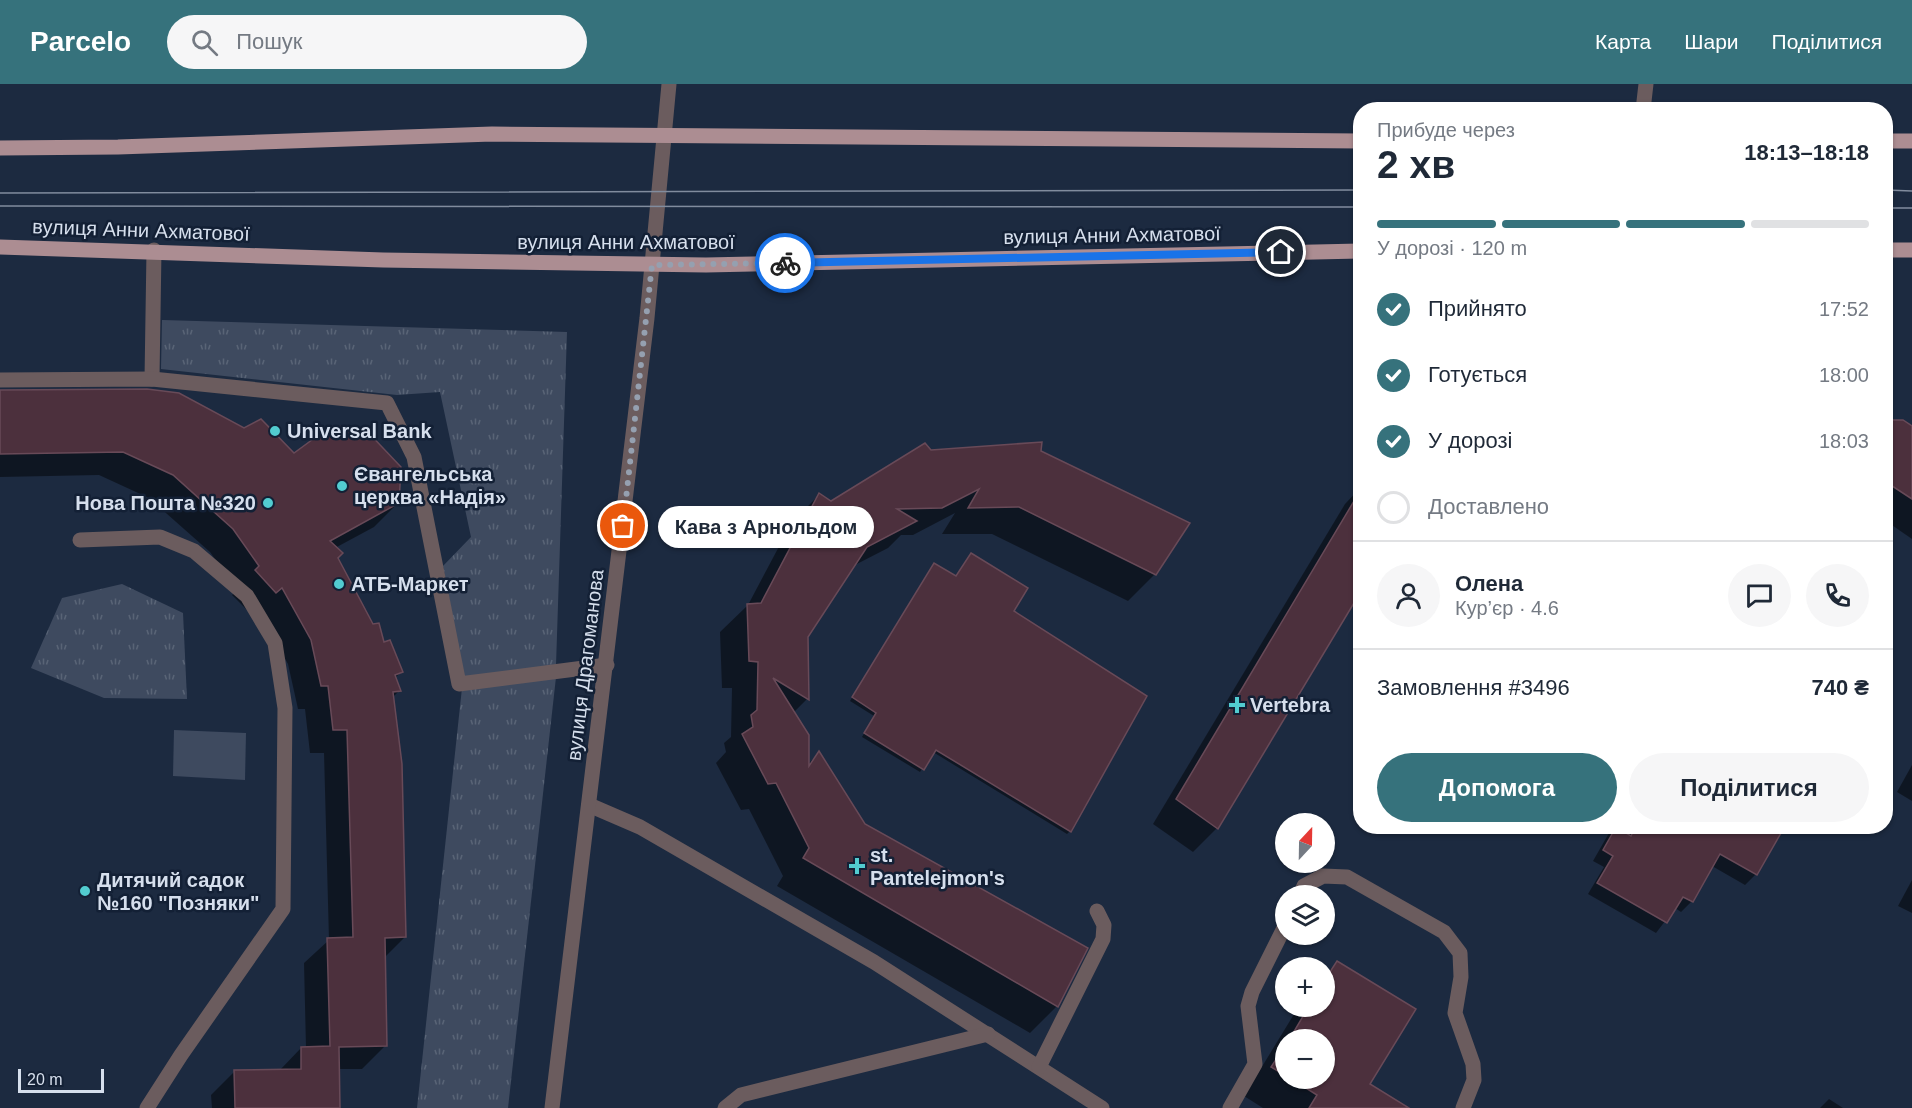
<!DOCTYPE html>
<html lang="uk">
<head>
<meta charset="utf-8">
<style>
  body { margin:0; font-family:Arial,sans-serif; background:#f6f6f7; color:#1f2937; height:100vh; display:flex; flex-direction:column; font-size:22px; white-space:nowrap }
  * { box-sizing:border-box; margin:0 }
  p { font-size:20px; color:#747a83 }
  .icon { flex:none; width:33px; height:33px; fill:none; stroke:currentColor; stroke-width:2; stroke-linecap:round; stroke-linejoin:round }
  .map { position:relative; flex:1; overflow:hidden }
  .details { position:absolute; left:1353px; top:18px; width:540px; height:732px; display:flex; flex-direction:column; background:#fff; border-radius:24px; box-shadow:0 2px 4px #0004 }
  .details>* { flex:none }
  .needle { width:39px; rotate:22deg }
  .controls { position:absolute; left:1275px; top:729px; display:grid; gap:12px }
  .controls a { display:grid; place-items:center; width:60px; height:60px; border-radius:50%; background:#fff; box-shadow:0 2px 4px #0004; font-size:30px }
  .scale { position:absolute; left:18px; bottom:15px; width:86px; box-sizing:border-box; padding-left:6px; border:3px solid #d6dfed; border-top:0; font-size:16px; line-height:21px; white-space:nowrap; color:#d6dfed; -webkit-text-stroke:4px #132035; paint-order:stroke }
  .pin { position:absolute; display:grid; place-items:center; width:51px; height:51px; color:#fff; margin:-26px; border:3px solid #fff; border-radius:50%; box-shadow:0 2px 6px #0007 }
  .courier { position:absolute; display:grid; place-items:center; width:60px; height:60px; margin:-30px; border:4px solid #1a73e8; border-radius:50%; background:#fff; color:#222; box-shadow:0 2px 8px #0007 }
  .bubble { position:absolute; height:42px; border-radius:21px; background:#fff; box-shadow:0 2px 4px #0004; font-size:20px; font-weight:700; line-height:42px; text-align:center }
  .summary em { font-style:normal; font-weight:700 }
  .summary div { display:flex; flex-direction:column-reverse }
  .summary { display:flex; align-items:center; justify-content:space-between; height:102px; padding:0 24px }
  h1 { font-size:39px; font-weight:700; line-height:45px }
  .bar { display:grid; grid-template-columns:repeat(4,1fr); gap:9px 6px; align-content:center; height:72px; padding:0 24px }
  .bar i { height:8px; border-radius:4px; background:#e0e1e3 }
  .bar .active { background:#36727c }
  .bar p { grid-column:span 4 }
  .line { display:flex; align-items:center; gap:15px; padding:0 24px; border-top:2px solid #e0e1e3 }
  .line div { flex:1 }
  .round { display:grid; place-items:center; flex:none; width:63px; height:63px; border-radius:32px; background:#f6f6f7 }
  ol { padding:0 24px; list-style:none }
  li { display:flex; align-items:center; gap:18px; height:66px }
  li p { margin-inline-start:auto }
  li .icon { padding:6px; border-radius:50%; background:#36727c; color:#fff; stroke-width:4 }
  li:last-child { color:#747a83 }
  li i { width:33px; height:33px; border:3px solid #e0e1e3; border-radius:50% }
  .primary-button { display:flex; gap:12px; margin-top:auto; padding:12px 24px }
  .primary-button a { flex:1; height:69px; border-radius:36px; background:#36727c; color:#fff; font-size:24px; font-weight:700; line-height:69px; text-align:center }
  .primary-button a+a { background:#f6f6f7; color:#1f2937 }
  header { display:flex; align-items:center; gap:36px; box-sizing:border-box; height:84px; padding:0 30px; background:#36727c; color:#fff }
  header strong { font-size:28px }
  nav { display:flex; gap:33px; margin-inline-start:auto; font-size:21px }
  .search { width:420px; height:54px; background:#f6f6f7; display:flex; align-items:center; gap:15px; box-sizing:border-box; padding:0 21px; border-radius:33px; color:#747a83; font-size:22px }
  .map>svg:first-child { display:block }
</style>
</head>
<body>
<header>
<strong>Parcelo</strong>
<div class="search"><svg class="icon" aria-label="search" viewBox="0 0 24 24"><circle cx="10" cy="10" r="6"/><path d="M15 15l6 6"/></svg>Пошук</div>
<nav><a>Карта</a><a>Шари</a><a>Поділитися</a></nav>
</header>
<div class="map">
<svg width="1912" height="1024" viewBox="0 0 1912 1024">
  <defs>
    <pattern id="grass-tufts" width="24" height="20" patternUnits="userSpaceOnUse" patternTransform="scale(1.5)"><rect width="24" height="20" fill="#3e4a5f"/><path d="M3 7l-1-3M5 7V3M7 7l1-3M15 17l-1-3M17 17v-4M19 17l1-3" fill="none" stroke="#596476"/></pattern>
  </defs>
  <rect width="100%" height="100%" fill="#1c2a40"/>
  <g fill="url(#grass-tufts)">
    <path d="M162,236L567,248L556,581L464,593L443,482L471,453L440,308L397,311L161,285Z"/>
    <path d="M122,500L183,529L187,615L104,614L31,584L62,514Z"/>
    <path d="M556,593L508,1024H417L462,604Z"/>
  </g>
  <path fill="#3e4a5f" d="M174,646L246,649L245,696L173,692Z"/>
  <g fill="#0007" fill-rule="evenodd">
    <path d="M0,307L294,371L398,419L374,443L335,464L336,474L401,588L395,594L400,606L392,614L405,853L384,874L386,961L362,985H338L339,1024H212L211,1011L235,987H279L301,964H306L304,879L329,856L324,669H310L305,625H298L288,580L258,527L252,531L232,511L237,507L210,468L149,414L99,391L0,393Z"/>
    <path d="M1886,338H1903L1912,344V455L1886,437Z"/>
    <path d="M930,368H1039L1155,490L1128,517L992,450H942L955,429L913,451H901L888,464L853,482L806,553L807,615L793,629L808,680L819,669L864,741L1057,922L1030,949L777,802L783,792L749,725L741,726L716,679L726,668L724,659L731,653L732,604H722L720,548L748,521L792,438L819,411L831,419Z"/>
    <path d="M1360,404V507L1217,744L1193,768L1153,740L1345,420Z"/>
    <path d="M931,484L1012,528L1070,747L1067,750L933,668L920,688L862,653L874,632L850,617Z"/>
    <path d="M1912,681V717L1897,708Z"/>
    <path d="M1613,742H1782L1756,790L1745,801L1712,782L1692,817L1681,828L1675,824L1656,849L1588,810L1604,783L1593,777Z"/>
    <path d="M1912,796V829L1898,822Z"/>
    <path d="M1337,879L1368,1000L1407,1024H1263L1244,1012L1299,922H1324V891ZM1286,956H1324V994H1286Z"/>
    <path d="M1829,1015L1843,1024H1820Z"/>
  </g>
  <g fill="#4c303d" stroke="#684a58" stroke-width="1.5">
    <path d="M147,305L179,309L244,344L261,335L294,369L331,342L364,344L401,383L399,419L330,457L343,469L338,474L373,540L379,539L384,558L390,556L403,588L395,591L401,607L393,608L402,680L406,853L385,854L387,962L339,963L340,1024H235L234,986L301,985V963L330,962L327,854L353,853L347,646H333L328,602H321L311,556L282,504L276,509L255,486L259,482L233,445L173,391L123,368L0,370V306Z"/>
    <path d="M1886,336H1903L1912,342V415L1886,398Z"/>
    <path d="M1042,358L1041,367L1190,439L1156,491L1019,423L968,424L979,405L942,424L897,425L917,437L867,463L808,553L809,616L773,594L809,651V682L819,667L865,740L1088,864L1058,923L803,774L809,764L776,699L768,700L742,650L753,643L751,631L757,626L758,578L749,577L747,520L761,519L819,409L831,417L925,359L931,366Z"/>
    <path d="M1360,407V509L1218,745L1176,715Z"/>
    <path d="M971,469L1028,504L1014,527L1147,612L1071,748L936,666L924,686L864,649L876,629L852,613L934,479L956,492Z"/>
    <path d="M1636,742H1785L1757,791L1720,770L1693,818L1683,813L1667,839L1597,799L1613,772L1603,766L1616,743L1631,752Z"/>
    <path d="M1337,877L1416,925L1370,1000L1409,1024H1309L1317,1011L1290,994H1324V956H1289L1309,922H1324V897Z"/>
    <path d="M1286,960V992L1271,983Z"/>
  </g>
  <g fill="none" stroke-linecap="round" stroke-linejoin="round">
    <g stroke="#6b5c5e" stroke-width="15">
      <path d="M1643,26L1646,0"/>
      <path d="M152,295L154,166"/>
      <path d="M0,296L152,295L387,319L414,373L459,600L607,581"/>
      <path d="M80,456L160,453L194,467L247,512L275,559L285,624L283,825L181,971L147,1024"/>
      <path d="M589,721L640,743L874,878L1102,1024"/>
      <path d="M1300,812L1304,802L1323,792L1347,793L1444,848L1460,869L1461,893L1455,929L1473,980L1474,996L1463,1024"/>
      <path d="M1039,983L1103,855L1104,841L1097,827"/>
      <path d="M552,1024L647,234L669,0"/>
      <path d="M725,1024L741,1011L988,950"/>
      <path d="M1230,1024L1255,980L1248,922L1252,908L1286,840"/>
    </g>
    <g stroke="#ac8d92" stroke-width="15">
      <path d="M1886,57H1912"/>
      <path d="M0,64L118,63L492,50L1360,57"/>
      <path d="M0,163L383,176L706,181L1360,167"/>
      <path d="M1886,166H1912"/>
    </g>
    <g stroke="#818c9e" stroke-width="1.5">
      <path d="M1886,106L1912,107"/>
      <path d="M0,109L1360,106"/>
      <path d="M0,122L1360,123"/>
      <path d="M1886,124H1912"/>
    </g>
  </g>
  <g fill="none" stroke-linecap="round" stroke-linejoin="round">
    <path stroke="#95a0b0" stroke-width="6" stroke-dasharray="0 10.8" d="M623,442L652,181L785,179"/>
    <path stroke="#1a73e8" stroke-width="8" d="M785,179L1281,168"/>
  </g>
  <g fill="#52ccd0" stroke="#132035" stroke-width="2">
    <circle cx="275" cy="347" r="6"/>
    <circle cx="342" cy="402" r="6"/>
    <circle cx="268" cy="419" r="6"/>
    <circle cx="339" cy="500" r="6"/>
    <path d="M1234 612h6v6h6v6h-6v6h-6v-6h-6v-6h6z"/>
    <path d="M854 773h6v6h6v6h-6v6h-6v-6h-6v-6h6z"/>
    <circle cx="85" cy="807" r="6"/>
  </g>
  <g text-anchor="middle" stroke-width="5" stroke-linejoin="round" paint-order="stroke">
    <g font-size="20" fill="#d6dfed" stroke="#132035">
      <text transform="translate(141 146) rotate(2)" y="7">вулиця Анни Ахматової</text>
      <text transform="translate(1112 151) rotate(-1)" y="7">вулиця Анни Ахматової</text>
      <text x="626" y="165">вулиця Анни Ахматової</text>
      <text transform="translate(585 581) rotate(-83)" y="7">вулиця Драгоманова</text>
    </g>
    <g font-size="20" font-weight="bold" fill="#d6dfed" stroke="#132035" text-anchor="start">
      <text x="287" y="354">Universal Bank</text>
      <text x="354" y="397">Євангельська<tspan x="354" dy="23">церква «Надія»</tspan></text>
      <text x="256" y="426" text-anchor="end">Нова Пошта №320</text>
      <text x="351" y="507">АТБ-Маркет</text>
      <text x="1250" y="628">Vertebra</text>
      <text x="870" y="778">st.<tspan x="870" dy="23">Pantelejmon's</tspan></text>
      <text x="97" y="803">Дитячий садок<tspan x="97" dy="23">№160 "Позняки"</tspan></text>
    </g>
  </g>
</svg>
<div class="controls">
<a><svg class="needle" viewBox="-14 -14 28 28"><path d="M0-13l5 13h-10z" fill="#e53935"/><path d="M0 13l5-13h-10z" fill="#747a83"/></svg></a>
<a><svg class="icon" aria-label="layers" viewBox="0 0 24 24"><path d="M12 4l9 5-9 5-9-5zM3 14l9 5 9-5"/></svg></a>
<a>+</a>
<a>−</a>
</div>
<div class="scale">20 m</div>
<div class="pin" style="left:623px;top:442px;background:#ea580c"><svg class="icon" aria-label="bag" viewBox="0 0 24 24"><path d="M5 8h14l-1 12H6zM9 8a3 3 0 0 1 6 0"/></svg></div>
<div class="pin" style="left:1281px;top:168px;background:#1f2937"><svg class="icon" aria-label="home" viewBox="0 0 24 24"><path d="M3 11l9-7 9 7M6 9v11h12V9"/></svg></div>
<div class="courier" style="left:785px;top:179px"><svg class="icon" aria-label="bike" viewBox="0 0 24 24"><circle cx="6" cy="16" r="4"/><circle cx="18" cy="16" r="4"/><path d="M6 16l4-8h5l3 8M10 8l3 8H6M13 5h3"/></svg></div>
<div class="bubble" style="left:658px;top:422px;width:216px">Кава з Арнольдом</div>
<section class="details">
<div class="summary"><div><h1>2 хв</h1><p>Прибуде через</p></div><em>18:13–18:18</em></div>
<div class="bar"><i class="active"></i><i class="active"></i><i class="active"></i><i></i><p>У дорозі · 120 m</p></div>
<ol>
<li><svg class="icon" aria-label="check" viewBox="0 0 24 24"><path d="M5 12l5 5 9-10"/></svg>Прийнято<p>17:52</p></li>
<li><svg class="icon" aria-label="check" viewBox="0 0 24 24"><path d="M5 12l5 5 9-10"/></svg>Готується<p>18:00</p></li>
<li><svg class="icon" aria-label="check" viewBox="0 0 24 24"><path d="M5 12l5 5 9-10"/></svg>У дорозі<p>18:03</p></li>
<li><i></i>Доставлено</li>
</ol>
<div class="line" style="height:108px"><a class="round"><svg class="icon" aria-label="person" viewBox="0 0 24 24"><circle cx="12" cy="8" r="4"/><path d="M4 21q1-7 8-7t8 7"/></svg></a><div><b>Олена</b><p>Кур’єр · 4.6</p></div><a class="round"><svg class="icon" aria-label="chat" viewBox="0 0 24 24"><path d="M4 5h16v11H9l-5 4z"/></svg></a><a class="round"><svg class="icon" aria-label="phone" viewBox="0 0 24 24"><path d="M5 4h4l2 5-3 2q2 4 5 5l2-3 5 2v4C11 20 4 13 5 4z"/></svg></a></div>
<div class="line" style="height:78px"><div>Замовлення #3496</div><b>740 ₴</b></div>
<div class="primary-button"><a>Допомога</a><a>Поділитися</a></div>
</section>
</div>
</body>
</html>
